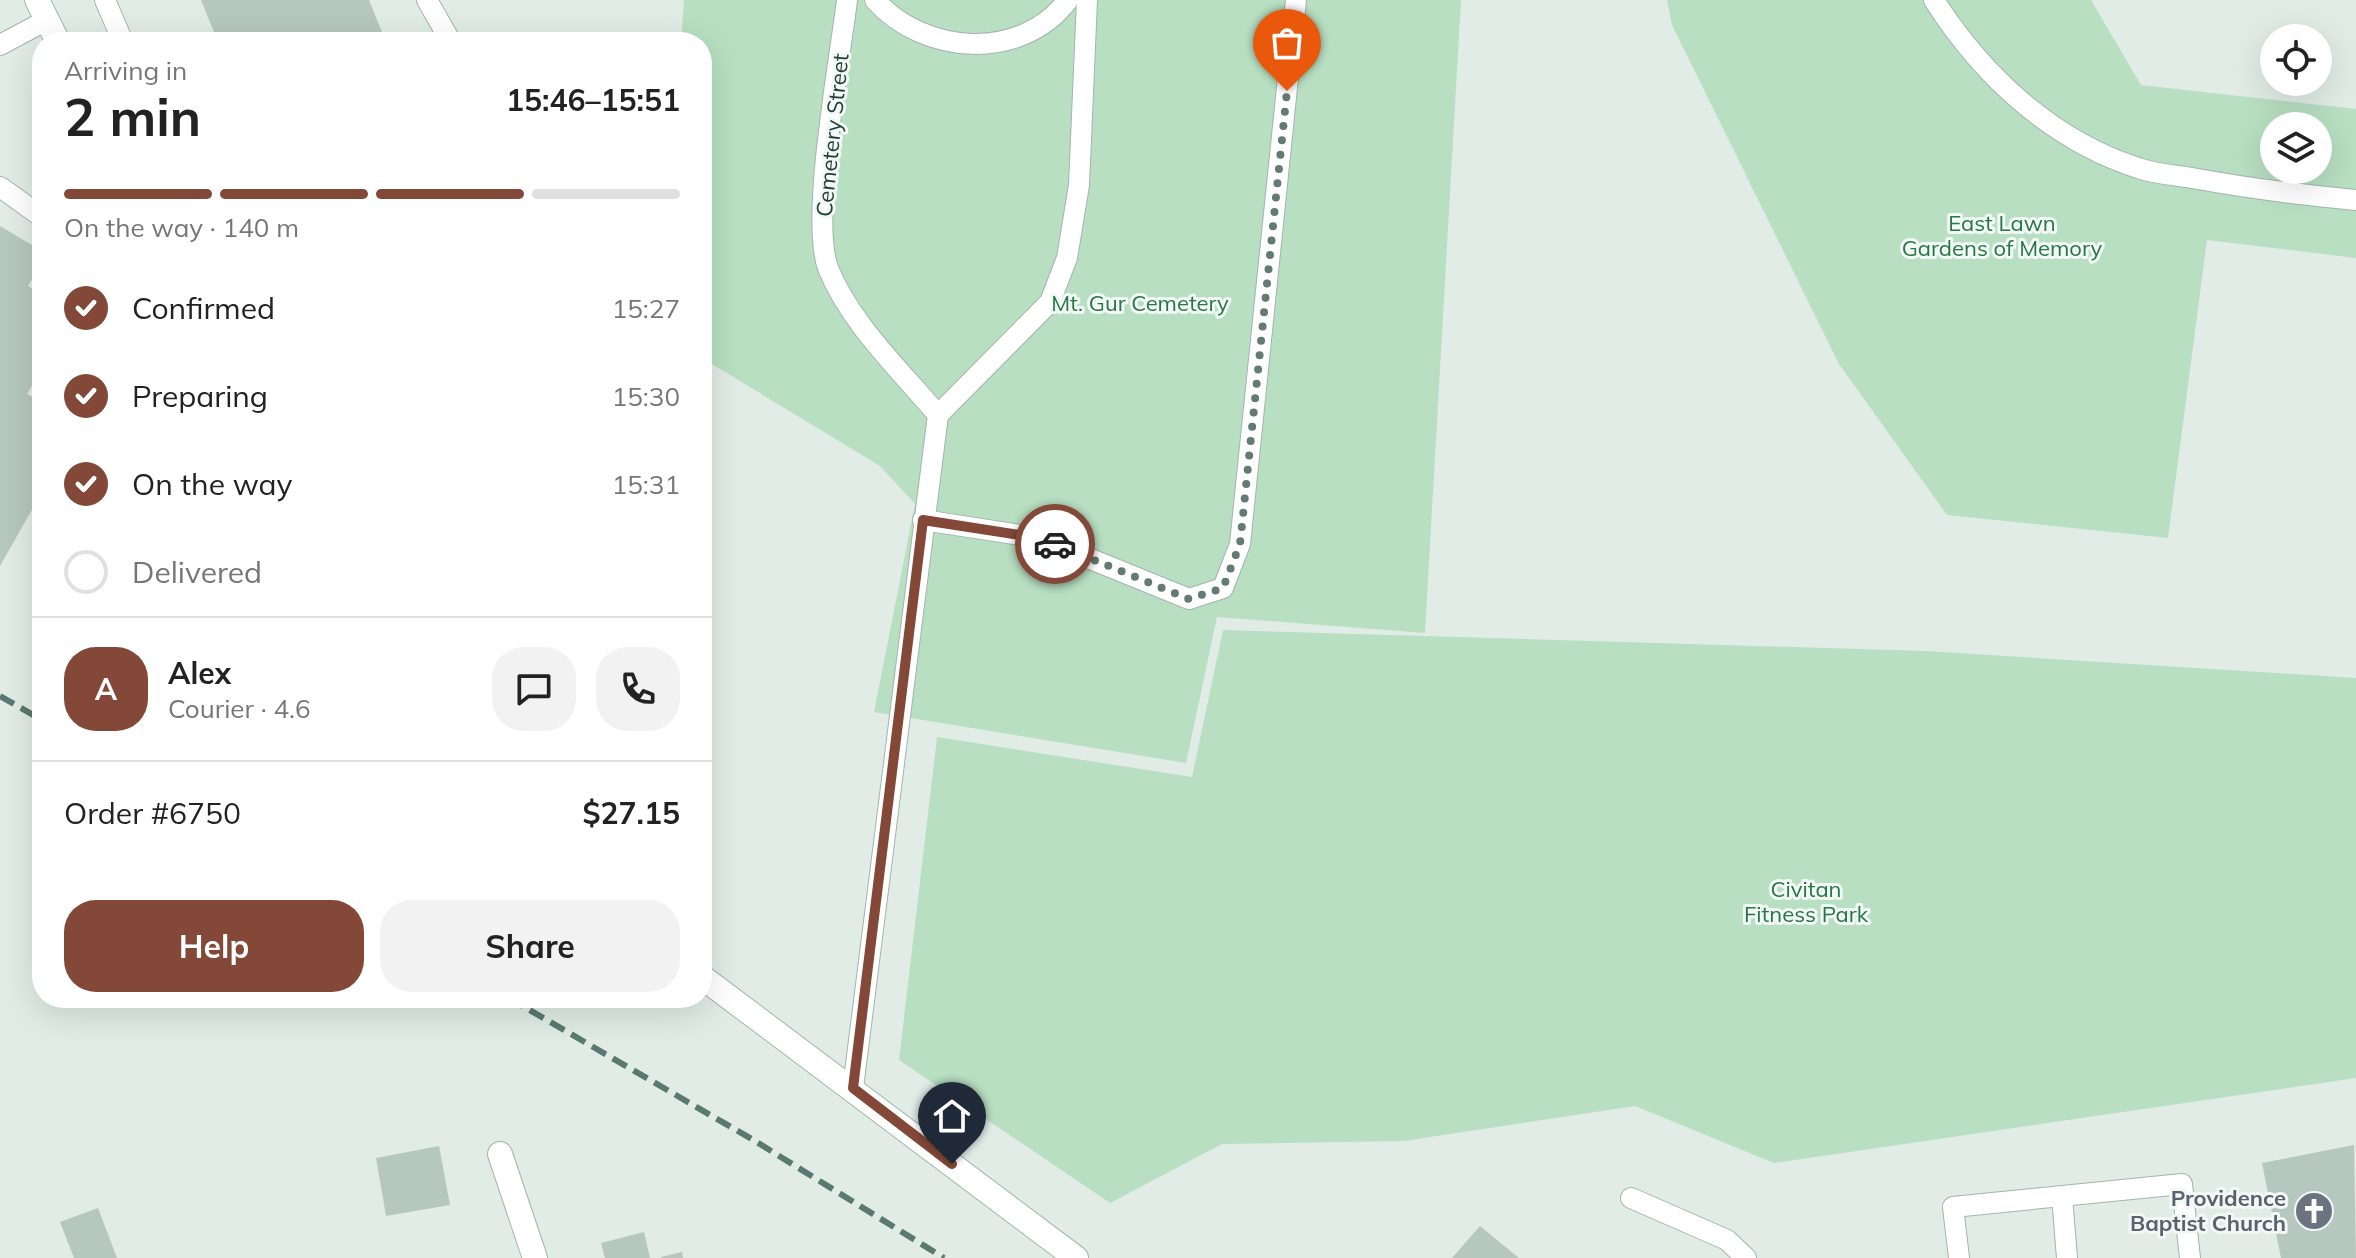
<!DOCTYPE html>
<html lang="en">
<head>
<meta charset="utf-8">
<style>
  body { margin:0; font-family:Mulish,sans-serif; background:#f2f2f2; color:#222; height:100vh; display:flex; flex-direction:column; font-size:30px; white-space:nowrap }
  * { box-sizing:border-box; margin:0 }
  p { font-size:26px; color:#767676 }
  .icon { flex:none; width:44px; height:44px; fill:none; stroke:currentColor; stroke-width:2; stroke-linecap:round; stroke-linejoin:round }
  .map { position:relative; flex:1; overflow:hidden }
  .drawer { position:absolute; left:32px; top:32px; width:680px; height:976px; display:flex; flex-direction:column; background:#fff; border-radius:32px; box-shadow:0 8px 32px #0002 }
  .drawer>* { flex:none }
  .controls { position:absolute; left:2260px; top:24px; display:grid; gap:16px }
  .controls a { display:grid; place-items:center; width:72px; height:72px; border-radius:50%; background:#fff; box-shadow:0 8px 32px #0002; font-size:40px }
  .pin { position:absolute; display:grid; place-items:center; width:68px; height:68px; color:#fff; margin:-82px -34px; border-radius:50% 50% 50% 0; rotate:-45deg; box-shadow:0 0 8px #0007 }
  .pin .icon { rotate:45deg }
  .courier { position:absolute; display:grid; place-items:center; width:80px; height:80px; margin:-40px; border:6px solid #834838; border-radius:50%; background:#fff; color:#222; box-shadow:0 2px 10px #0007 }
  .head em { font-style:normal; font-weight:700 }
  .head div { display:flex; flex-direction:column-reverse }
  .head { display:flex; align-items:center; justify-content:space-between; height:136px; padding:0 32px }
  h1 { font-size:52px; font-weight:700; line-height:60px }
  .bar { display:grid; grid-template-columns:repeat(4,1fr); gap:12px 8px; align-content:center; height:96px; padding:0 32px }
  .bar i { height:10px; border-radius:6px; background:#e0e0e0 }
  .bar .current { background:#834838 }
  .bar p { grid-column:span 4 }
  .line { display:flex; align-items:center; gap:20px; padding:0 32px; border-top:2px solid #e0e0e0 }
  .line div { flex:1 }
  .round { display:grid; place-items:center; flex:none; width:84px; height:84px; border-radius:32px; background:#f2f2f2 }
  ol { padding:0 32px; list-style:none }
  li { display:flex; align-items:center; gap:24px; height:88px }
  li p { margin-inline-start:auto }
  li .icon { padding:8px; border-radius:50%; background:#834838; color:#fff; stroke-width:4 }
  li:last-child { color:#767676 }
  li i { width:44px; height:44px; border:4px solid #e0e0e0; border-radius:50% }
  .primary-button { display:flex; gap:16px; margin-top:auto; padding:16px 32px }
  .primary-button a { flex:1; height:92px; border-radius:32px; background:#834838; color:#fff; font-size:32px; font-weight:700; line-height:92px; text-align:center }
  .primary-button a+a { background:#f2f2f2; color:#222 }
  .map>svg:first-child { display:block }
</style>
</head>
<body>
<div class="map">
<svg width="2356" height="1258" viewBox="0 0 2356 1258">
  <rect width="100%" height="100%" fill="#e1ece7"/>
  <g fill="#b8dfc2" fill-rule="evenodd">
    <path d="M684,0H1461L1425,633L1217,617L1186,763L874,712L915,504L880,466L702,358V42H681Z"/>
    <path d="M1667,0H2091L2141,85L2356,109V258L2207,240L2168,538L1947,515L1839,364L1672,25ZM2274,126H2318V170H2274Z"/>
    <path d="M1223,630L1926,651L2356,678V1078L1774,1163L1635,1106L1404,1141L1222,1144L1110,1203L899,1060L937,737L1192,777Z"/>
  </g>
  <g fill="#b6c7c0">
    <path d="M201,0H369L386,42H218Z"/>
    <path d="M0,226L42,251V263L28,286L42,294V368L27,394L42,402V492L0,566Z"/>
    <path d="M2354,1145L2356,1258H2281L2262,1163Z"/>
    <path d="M439,1146L450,1205L386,1216L376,1158Z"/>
    <path d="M98,1208L117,1258H74L60,1222Z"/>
    <path d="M1480,1226L1519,1258H1452Z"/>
    <path d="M644,1232L650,1258H605L601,1243Z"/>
    <path d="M682,1252L683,1258H661V1257Z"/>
  </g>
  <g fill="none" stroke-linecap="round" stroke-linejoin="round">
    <defs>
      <g id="service">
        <path d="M105,0L123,42"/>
        <path d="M427,0L451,42"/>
        <path d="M847,0C840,59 810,219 828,268C850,323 900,370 938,415L853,1088"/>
        <path d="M875,0C924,55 1021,62 1068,0"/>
        <path d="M1934,0C1982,75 2051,140 2138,168C2155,174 2175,175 2192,178C2247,188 2301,195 2356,200"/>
        <path d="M0,45L47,20"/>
        <path d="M0,187L42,217"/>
        <path d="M938,415L1050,302L1067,258L1079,185L1087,0"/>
        <path d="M923,520L1039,538L1189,599L1223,588L1240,544L1296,0"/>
        <path d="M2062,1196L2067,1258"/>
        <path d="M1631,1198L1727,1240L1746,1258"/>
        <path d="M1959,1258L1953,1207L2182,1184L2190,1258"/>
      </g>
      <path id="minor" d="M500,1154L535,1258"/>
      <g id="secondary">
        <path d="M37,0L58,42"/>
        <path d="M702,977L1076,1258"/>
      </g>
    </defs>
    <use href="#service" stroke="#a3b4ae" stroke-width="22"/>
    <use href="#minor" stroke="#a3b4ae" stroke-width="26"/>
    <use href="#secondary" stroke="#9eb8af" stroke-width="26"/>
    <use href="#service" stroke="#fff" stroke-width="20"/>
    <use href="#minor" stroke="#fff" stroke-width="24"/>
    <use href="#secondary" stroke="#fff" stroke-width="24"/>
    <g stroke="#5a7970" stroke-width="6" stroke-dasharray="16 8" stroke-linecap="butt">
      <path d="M0,696L42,720"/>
      <path d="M509,998L755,1141L944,1258"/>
    </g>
  </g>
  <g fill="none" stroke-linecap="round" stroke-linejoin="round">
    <path stroke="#647b73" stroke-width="8" stroke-dasharray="0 14.4" d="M1055,544L1189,599L1223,588L1240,544L1287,91"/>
    <path stroke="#834838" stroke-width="10" d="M952,1164L853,1088L923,520L1039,538L1055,544"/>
  </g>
  <defs>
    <symbol id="church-disc" viewBox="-11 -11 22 22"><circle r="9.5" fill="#6b7280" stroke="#f1f8f5"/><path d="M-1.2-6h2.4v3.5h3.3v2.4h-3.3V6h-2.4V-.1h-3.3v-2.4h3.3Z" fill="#fff"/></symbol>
  </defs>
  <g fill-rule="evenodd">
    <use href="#church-disc" x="2292" y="1189" width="44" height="44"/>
  </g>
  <g text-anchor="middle" stroke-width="6" stroke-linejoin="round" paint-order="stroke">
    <g font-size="22" fill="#203e35" stroke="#f1f8f5">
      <text transform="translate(832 135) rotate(-84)" y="8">Cemetery Street</text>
    </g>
    <g font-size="22" fill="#287644" stroke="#f1f8f5">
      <text x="2002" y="231">East Lawn<tspan x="2002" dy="25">Gardens of Memory</tspan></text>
      <text x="1140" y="311">Mt. Gur Cemetery</text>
      <text x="1806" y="897">Civitan<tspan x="1806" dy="25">Fitness Park</tspan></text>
    </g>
    <g font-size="22" font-weight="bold" fill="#5b616d" stroke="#f1f8f5" text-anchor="end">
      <text x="2286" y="1206">Providence<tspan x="2286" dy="25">Baptist Church</tspan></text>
    </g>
  </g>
</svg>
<div class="controls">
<a><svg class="icon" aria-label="locate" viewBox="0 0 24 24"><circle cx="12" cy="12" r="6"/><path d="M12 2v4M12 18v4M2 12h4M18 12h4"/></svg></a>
<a><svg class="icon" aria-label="layers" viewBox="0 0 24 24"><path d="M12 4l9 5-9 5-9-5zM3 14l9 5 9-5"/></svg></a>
</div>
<div class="pin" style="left:1287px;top:91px;background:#ea580c"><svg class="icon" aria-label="bag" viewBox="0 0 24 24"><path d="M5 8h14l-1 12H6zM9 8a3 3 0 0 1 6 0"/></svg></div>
<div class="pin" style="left:952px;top:1164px;background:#1f2937"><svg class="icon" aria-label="home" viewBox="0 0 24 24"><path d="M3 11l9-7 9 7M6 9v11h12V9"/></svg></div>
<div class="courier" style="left:1055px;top:544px"><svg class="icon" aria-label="car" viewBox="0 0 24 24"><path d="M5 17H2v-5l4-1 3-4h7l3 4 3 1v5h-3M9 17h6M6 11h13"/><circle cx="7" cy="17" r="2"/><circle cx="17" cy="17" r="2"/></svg></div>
<section class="drawer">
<div class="head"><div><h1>2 min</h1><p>Arriving in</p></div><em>15:46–15:51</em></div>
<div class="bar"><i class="current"></i><i class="current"></i><i class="current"></i><i></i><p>On the way · 140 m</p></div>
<ol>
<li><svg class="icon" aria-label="check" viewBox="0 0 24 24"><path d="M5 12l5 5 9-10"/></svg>Confirmed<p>15:27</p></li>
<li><svg class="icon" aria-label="check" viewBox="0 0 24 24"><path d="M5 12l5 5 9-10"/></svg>Preparing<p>15:30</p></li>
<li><svg class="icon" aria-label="check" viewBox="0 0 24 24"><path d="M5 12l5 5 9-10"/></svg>On the way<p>15:31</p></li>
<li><i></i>Delivered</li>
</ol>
<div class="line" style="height:144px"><b class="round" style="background:#834838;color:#fff">A</b><div><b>Alex</b><p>Courier · 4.6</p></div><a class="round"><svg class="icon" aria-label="chat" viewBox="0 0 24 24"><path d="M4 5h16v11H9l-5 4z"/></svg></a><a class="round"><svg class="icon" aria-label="phone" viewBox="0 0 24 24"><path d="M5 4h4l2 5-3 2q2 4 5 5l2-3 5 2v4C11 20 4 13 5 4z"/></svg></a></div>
<div class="line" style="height:104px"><div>Order #6750</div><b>$27.15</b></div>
<div class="primary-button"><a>Help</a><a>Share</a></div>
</section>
</div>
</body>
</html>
